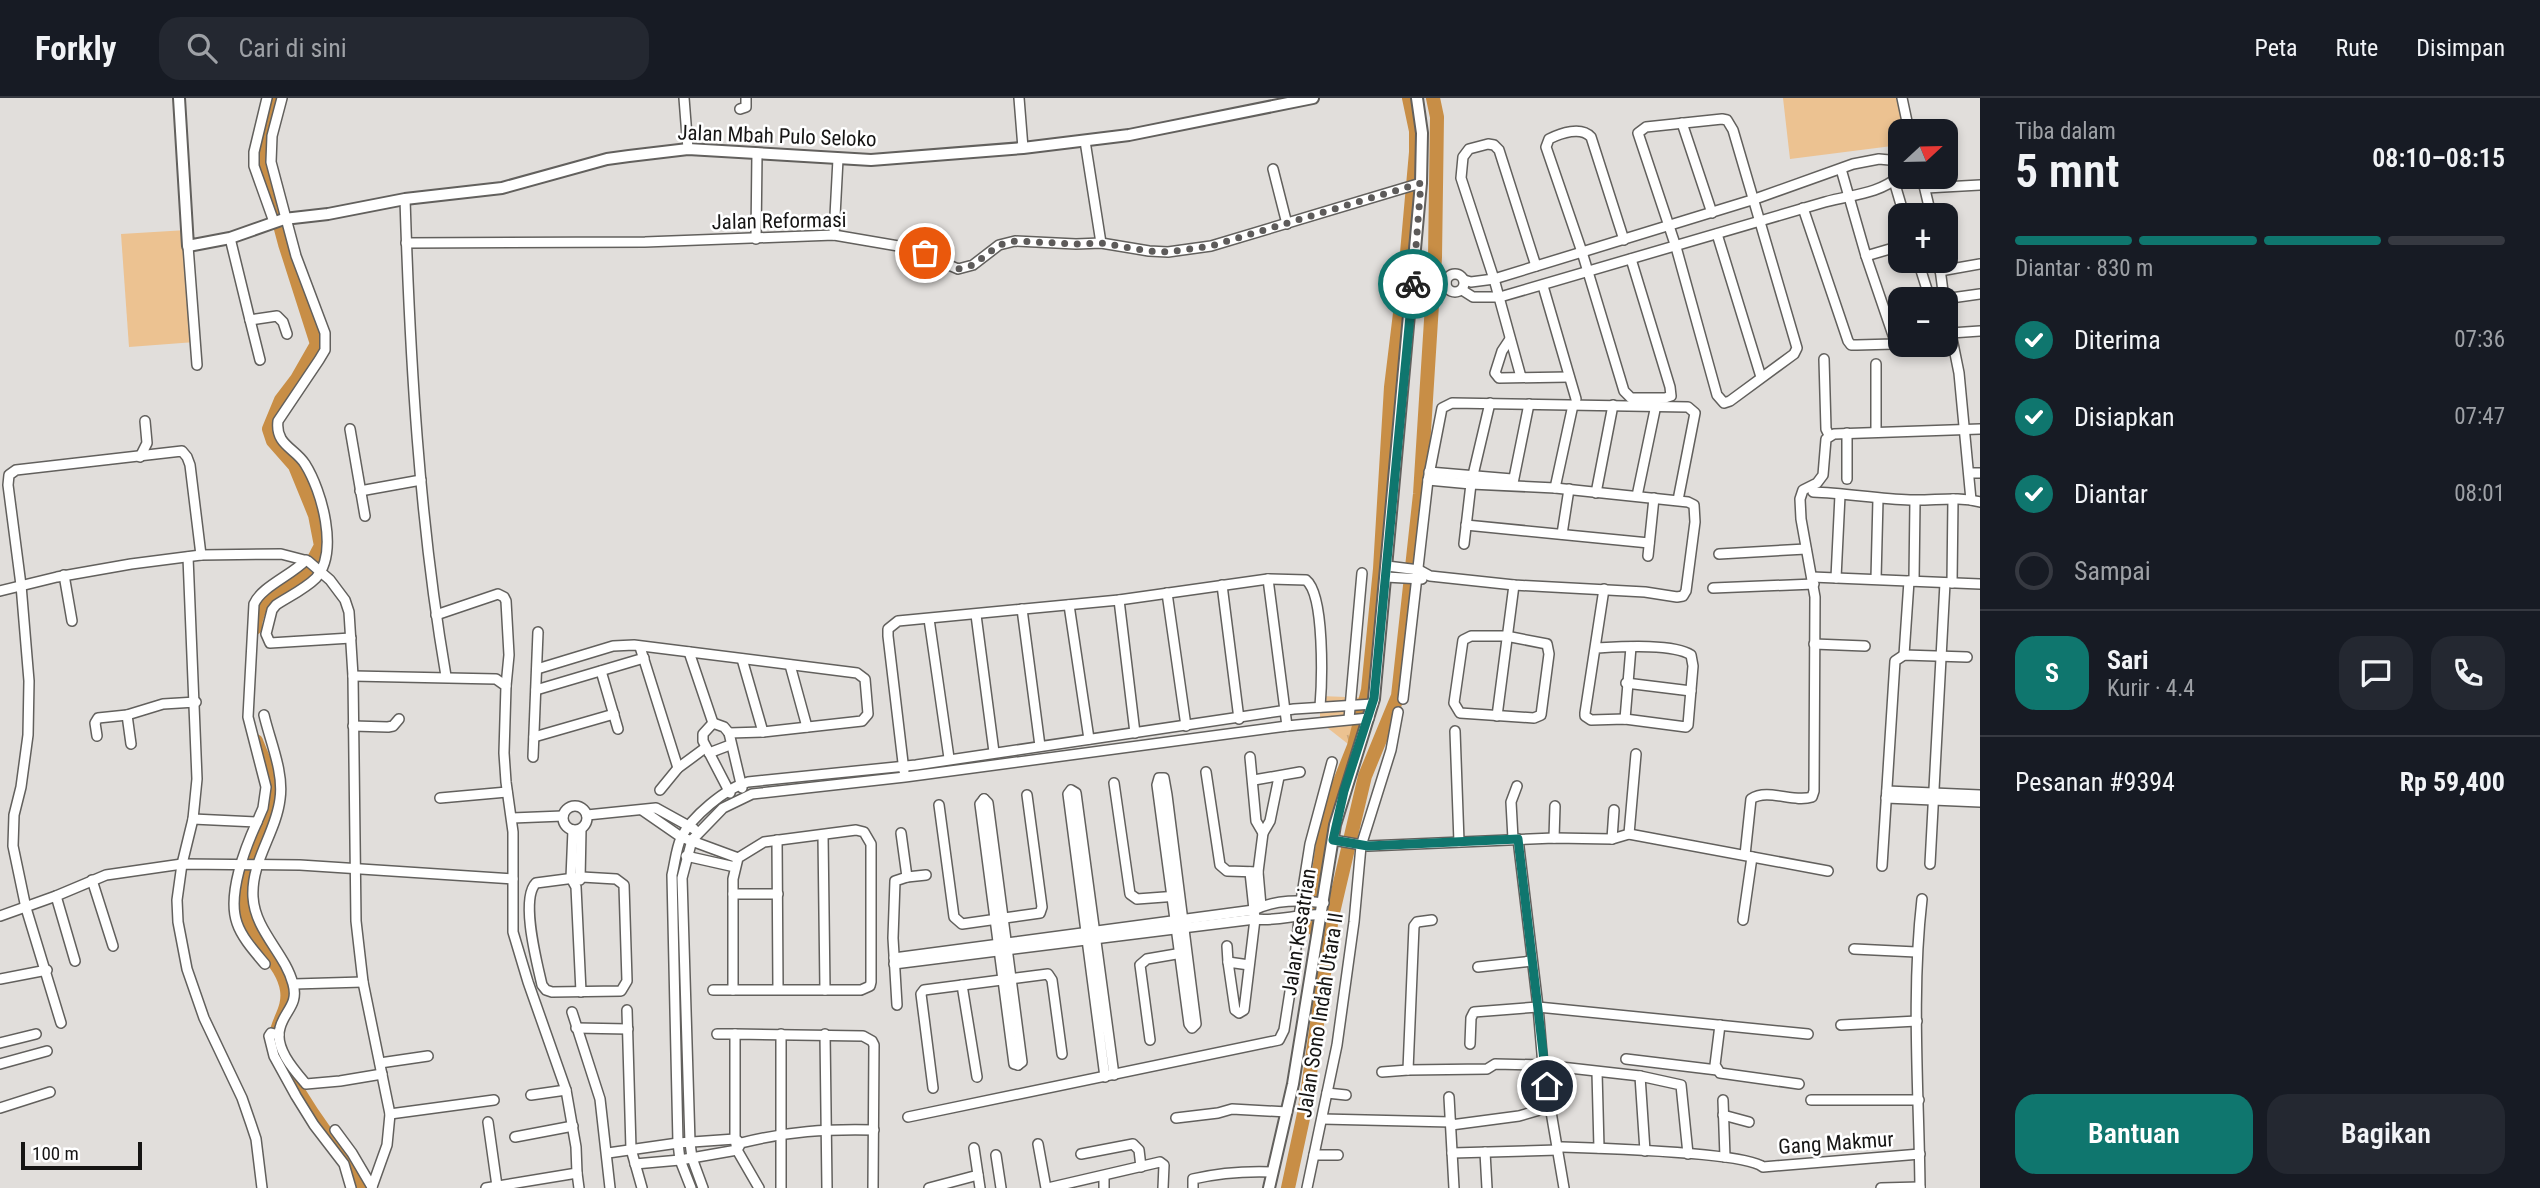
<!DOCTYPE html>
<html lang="id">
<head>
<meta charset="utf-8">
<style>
  body { margin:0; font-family:"Roboto Condensed",sans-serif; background:#242831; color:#f1f3f6; height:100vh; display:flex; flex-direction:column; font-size:26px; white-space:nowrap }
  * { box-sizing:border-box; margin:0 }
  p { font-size:23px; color:#9ea1a6 }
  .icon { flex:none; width:38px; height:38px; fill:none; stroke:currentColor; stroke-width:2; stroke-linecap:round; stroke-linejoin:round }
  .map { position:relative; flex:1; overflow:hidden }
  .side { display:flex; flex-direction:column; background:#171b24; width:560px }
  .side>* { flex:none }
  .needle { width:46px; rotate:68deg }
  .controls { position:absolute; left:1888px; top:21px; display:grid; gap:14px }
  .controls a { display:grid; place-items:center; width:70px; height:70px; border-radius:14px; background:#171b24; box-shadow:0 4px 10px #0003; font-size:35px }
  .scale { position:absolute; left:21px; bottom:18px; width:121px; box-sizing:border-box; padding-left:7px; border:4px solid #161514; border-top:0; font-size:19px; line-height:24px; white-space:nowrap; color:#161514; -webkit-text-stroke:5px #fff; paint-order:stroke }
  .pin { position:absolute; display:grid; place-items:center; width:60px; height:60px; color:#fff; margin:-30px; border:4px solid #fff; border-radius:50%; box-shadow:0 2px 7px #0007 }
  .courier { position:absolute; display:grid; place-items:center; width:70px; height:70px; margin:-35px; border:5px solid #0f766e; border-radius:50%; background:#fff; color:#222; box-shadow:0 2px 9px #0007 }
  .headline em { font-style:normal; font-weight:600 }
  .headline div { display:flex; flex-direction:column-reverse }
  .headline { display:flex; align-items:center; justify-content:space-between; height:119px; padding:0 35px }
  h1 { font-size:46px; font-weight:600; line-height:52px }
  .bar { display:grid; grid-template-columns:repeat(4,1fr); gap:10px 7px; align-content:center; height:84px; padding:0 35px }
  .bar i { height:9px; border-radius:5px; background:#363941 }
  .bar .selected { background:#0f766e }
  .bar p { grid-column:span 4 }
  .line { display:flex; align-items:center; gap:18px; padding:0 35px; border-top:2px solid #363941 }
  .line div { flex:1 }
  .round { display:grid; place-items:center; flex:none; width:74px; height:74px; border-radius:21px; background:#242831 }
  ol { padding:0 35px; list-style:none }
  li { display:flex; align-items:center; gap:21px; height:77px }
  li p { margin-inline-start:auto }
  li .icon { padding:7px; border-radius:50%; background:#0f766e; color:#fff; stroke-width:4 }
  li:last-child { color:#9ea1a6 }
  li i { width:38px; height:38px; border:4px solid #363941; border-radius:50% }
  .primary-button { display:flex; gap:14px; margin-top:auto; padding:14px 35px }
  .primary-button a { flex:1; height:80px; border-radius:21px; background:#0f766e; color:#fff; font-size:28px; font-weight:600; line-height:80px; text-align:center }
  .primary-button a+a { background:#242831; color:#f1f3f6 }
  header { display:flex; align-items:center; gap:42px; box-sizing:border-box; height:98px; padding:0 35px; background:#171b24; border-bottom:2px solid #363941 }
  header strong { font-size:33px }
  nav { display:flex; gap:38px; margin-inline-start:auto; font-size:24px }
  .search { width:490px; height:63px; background:#242831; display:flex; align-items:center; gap:18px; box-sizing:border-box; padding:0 24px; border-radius:21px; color:#9ea1a6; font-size:26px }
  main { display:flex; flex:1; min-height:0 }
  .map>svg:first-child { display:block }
</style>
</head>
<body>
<header>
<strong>Forkly</strong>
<div class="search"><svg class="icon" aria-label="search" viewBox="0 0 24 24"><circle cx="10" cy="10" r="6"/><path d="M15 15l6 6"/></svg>Cari di sini</div>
<nav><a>Peta</a><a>Rute</a><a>Disimpan</a></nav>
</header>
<main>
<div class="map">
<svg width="1980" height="1090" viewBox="0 0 1980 1090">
  <defs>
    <pattern id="park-tufts" width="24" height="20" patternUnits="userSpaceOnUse" patternTransform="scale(1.75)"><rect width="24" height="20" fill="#ecc291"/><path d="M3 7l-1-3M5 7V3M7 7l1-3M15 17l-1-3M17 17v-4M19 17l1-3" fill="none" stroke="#caa67c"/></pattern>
  </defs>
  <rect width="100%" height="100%" fill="#e1dedb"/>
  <path fill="url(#park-tufts)" d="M1320,598L1373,600L1357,653L1320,624Z"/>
  <g fill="#ecc291">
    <path d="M1783,0H1896L1905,33H1900V47L1790,61Z"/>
    <path d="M187,132L195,244L129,249L121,136Z"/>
  </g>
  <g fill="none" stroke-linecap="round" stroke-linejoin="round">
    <g stroke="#c88e46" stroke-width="14">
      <path d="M255,530C256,497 286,491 306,473C312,467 316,456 321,448L315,417L295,368L273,343L269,331L281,302L297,281L317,246L285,146L262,60L264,35L273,0"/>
      <path d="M256,643C262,659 272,677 271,695C270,711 262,725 256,740C245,763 239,793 246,818C253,846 283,864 287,892C291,918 266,930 280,959C292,984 308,1010 324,1032C338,1050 356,1068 362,1090"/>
      <path d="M1314,831L1317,788L1327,716L1354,648L1368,592L1380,471L1391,289L1406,166L1416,54V33L1409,0"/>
      <path d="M1288,1090L1305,1011L1332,819L1365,678L1398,598L1420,396L1435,159L1437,19L1433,0"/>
    </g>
    <defs>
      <g id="minor">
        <path d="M267,0L254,54V68L274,124"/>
        <path d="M282,0L272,38L271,64L296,158L325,235V252L319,262L278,323C275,347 295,350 305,366C322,393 339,454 316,480C305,491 288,499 276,507L272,512L266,536L270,545L351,540"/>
        <path d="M684,0L688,51"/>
        <path d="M1019,0L1023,50"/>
        <path d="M1902,0L1909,33"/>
        <path d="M740,11L746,9V0"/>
        <path d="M1722,21L1727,22L1733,32L1797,250L1794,256L1730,303L1724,305L1717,297L1676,149L1638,35L1646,29Z"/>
        <path d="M1682,25L1712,115"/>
        <path d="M1085,43L1101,145"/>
        <path d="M1273,71L1287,126"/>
        <path d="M1922,79L1931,117"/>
        <path d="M1894,83L1904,117"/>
        <path d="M1926,90L1980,87"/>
        <path d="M405,101C410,261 419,421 446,578"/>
        <path d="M1803,110L1848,243L1851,247H1857L1894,246L1895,243L1866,158L1841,71"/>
        <path d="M1717,136L1761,279"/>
        <path d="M834,137L838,61"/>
        <path d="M230,140L250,222L277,218L283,224L287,236"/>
        <path d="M756,141L757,55"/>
        <path d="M1624,142L1591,39C1581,28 1561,35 1549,41L1546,49L1582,154L1624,293L1631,300H1665L1671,298L1670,289L1631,161"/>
        <path d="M406,145L645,144L834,137L910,150L958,171L973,167L999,147L1015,143L1076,146L1101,145L1149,153L1168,154L1211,148L1421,85"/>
        <path d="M188,148L197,267"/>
        <path d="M1866,158L1900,148"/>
        <path d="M1918,163L1930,201"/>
        <path d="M1939,163L1944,201L1980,196"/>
        <path d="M1940,173L1980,166"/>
        <circle cx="1455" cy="185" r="9"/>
        <path d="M1464,182L1471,184L1494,181L1755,101L1853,66L1879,61L1900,63"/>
        <path d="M1413,185H1446"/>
        <path d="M1543,188L1576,301"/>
        <path d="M1462,192L1473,199H1500L1825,104C1854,96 1876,97 1900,78"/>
        <path d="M1946,211L1959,275L1971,402"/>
        <path d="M250,222L260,262"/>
        <path d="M1951,235L1980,233"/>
        <path d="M1510,241L1502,253L1495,275L1499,280L1569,279"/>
        <path d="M1824,261L1826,331L1829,337"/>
        <path d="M1521,279L1494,181L1461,80L1463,59L1469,51L1488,46L1494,47L1499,52L1536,168"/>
        <path d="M350,331L365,418"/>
        <path d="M1876,334V266"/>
        <path d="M1847,335V381"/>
        <path d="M140,359L147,345L145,323"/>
        <path d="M1429,374L1512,381"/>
        <path d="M1969,375H1980"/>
        <path d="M1473,377L1490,305"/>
        <path d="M1513,385L1529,306"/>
        <path d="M1555,390L1573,307"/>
        <path d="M360,393L421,382"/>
        <path d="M1813,394C1845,395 1878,401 1910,402C1934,403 1957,398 1980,404"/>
        <path d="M1596,395L1613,307"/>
        <path d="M1637,398L1656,307"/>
        <path d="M1466,427L1649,445"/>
        <path d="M1562,436L1569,391"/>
        <path d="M1464,446L1471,386"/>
        <path d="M1719,456L1806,451"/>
        <path d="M1648,458L1654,400"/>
        <path d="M188,459L197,681L193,721L182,766L177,802L178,824L187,871L204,920L242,1000L251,1026L256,1041L262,1090"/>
        <path d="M1387,468L1419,472L1430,478L1514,487L1645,494L1677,499L1683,498L1686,493L1695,424L1694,407L1688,404L1555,390L1471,386L1428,382"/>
        <path d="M64,477L72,523"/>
        <path d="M1386,479L1422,481"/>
        <path d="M1812,479L1980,486"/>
        <path d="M1836,480L1840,397"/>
        <path d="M1268,481L1287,628"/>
        <path d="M1876,481L1878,401"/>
        <path d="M1914,483L1915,403"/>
        <path d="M1952,485L1953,401"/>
        <path d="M1222,487L1239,621"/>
        <path d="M1713,490L1814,486"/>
        <path d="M0,493L57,479L131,466L201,457L281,456L308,463L330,482L345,502L349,514L353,578L356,823L363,884L390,1016L387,1047L372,1089"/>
        <path d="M1167,495L1186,628"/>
        <path d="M1119,502L1135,635"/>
        <path d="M1069,507L1089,641"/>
        <path d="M1022,511L1040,648"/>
        <path d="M436,517L498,496L504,499L506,503L509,557L506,588"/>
        <path d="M976,517L994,654"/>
        <path d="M929,521L949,660"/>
        <path d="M1506,538L1547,546L1549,556L1541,617L1534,620L1460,615L1454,605L1463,542L1471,538Z"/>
        <path d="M1814,546L1865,548"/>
        <path d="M640,549L678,670"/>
        <path d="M1595,550C1617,549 1673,545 1691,557L1693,568L1688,627L1686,629L1625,621L1591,622L1585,618V615L1604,491"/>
        <path d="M689,554L713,625"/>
        <path d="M1904,557L1909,483"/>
        <path d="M742,561L763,634"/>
        <path d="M790,567L807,629"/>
        <path d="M537,571L613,548L634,547L857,575L865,581L868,616L862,623L763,634L729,635"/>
        <path d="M601,573L618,631"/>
        <path d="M353,578L496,581L506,588L504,655L506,684L513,734V834L528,884L566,992L576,1049L577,1075L486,1090"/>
        <path d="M1626,585L1691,593"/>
        <path d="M536,592L644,560"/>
        <path d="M1403,601L1428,382L1442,310L1452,305L1688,309L1695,315L1678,402"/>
        <path d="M127,617L131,646"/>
        <path d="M264,617C270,643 284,674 280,701C276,735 251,763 253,799C255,833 285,855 293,886C299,907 284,913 280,930C274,950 294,972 306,986L340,983L382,976"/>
        <path d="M1497,618L1514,487"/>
        <path d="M1349,621L1362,475"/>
        <path d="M1625,621L1631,549"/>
        <path d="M353,628L388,629L393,628L399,621"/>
        <path d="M1455,633L1459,744"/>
        <path d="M97,638L95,625L98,620L127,617L163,606L196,604"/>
        <path d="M534,639L614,616"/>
        <path d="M709,655L730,647"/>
        <path d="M533,659L538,534"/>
        <path d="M1250,659L1256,723L1263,735"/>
        <path d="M904,673L888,538V531L898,523L1119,502L1268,481L1306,482C1325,497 1322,585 1320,609"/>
        <path d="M1206,674L1220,767L1227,773L1258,774"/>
        <path d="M1159,680H1164L1167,697L1196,926L1192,930L1189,926L1157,687Z"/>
        <path d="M1254,682L1300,674"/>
        <path d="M1114,685L1130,796L1137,801L1178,798"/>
        <path d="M660,692L678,670L705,650"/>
        <path d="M1887,693L1980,697"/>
        <path d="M730,695L703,643V636L713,625L724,629L729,635L742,690"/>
        <path d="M440,700L507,694"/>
        <path d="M1886,700L1980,704"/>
        <path d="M984,701L980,706L1014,966L1018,967"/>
        <path d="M984,701L988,705L1022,964L1018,967"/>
        <path d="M939,707L954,819L962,826L1040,815L1042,809L1027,697"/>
        <circle cx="575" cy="720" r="12"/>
        <path d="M642,712L681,739L738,760"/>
        <path d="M587,717L656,710L694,731"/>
        <path d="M512,720L563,718"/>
        <path d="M193,721L257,724C245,750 227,797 237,825C242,840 255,854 265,866"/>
        <path d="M257,724L263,710L266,689L248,619L254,506C261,489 292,477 306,462"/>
        <path d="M573,732L571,780L576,789L581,894"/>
        <path d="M856,732L864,734L871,746V884L870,888L861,892H733V781L738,760L764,744Z"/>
        <path d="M1629,736L1636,656"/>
        <path d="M823,737L825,892"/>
        <path d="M1554,740L1555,708"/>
        <path d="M1513,741L1511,704L1517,688"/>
        <path d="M1518,741L1538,909L1543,967L1564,1090"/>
        <path d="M1612,741L1614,712"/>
        <path d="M777,742L778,891"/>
        <path d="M1333,742L1368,748L1554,740L1612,741L1629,736L1828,773"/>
        <path d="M1745,757L1751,701C1768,690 1793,705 1812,699L1814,693L1815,499L1801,421L1800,401L1803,392L1817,385L1823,377L1826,341L1834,336L1980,331"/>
        <path d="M686,758L735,769"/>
        <path d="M1930,766L1945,485"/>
        <path d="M1882,768L1895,563L1904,557L1967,559"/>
        <path d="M582,779L616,781L624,787L627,883L621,893L552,894L546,892L542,887C537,865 520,801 536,785Z"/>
        <path d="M907,779L926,777"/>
        <path d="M92,782L113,848"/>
        <path d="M580,782L581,731"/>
        <path d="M733,796H778"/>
        <path d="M56,798L75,863"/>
        <path d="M1261,808L1258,774L1263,735L1270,723L1279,679"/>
        <path d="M0,818L56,798L106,777L182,766L300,767L513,781"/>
        <path d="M1432,822L1417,824L1414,828L1408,972L1487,971L1495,966L1543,967L1640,978L1681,987L1688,1056"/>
        <path d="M1743,822L1752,759"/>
        <path d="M1227,848L1228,864"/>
        <path d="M1854,851L1916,854"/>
        <path d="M894,860L1254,812C1276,801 1300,802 1324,805"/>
        <path d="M894,866L1255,821C1279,824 1299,815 1322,817"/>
        <path d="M1249,867L1228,864L1235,912L1239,915L1244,912L1255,821L1250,774"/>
        <path d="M1478,869L1532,863"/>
        <path d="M0,881L47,872"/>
        <path d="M294,886L363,884"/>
        <path d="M962,887L977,979"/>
        <path d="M713,892H733"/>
        <path d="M897,907L893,840L895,783L907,779L901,735"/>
        <path d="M627,912L631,1051L642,1090"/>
        <path d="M572,914L600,1001L610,1090"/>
        <path d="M61,925L26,810L13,748L14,717L21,689L28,637L29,583L21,487L8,387L9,377L16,372L182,353L187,359L190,367L201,457"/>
        <path d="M1720,927L1715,967L1720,975L1799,986"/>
        <path d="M1841,927L1917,923"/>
        <path d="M576,930L628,931"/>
        <path d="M717,936H735"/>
        <path d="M825,936L827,1090"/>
        <path d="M279,937L271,935L269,938L274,958L296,998L314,1027L344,1066L351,1090"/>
        <path d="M1150,942L1140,867L1147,861L1182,855"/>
        <path d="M0,945L36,936"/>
        <path d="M1470,946L1471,920L1474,914L1538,909L1808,936"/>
        <path d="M1626,961L1717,972"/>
        <path d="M380,965L428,958"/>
        <path d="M0,966L47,953"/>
        <path d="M1382,974L1408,972"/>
        <path d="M1597,974L1599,1050"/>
        <path d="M1640,978L1645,1053"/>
        <path d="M1105,979L1068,696L1071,692L1076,695L1114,977"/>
        <path d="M933,990L921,896L924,892L1048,876L1052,882L1062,956"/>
        <path d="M1327,995L1346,997"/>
        <path d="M531,997L566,992"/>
        <path d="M1449,999L1454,1090"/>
        <path d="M1723,1002L1725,1059"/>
        <path d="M1811,1002H1919"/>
        <path d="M0,1010L50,994"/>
        <path d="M390,1016L494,1002"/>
        <path d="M1723,1017L1749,1024"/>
        <path d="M908,1019L1279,942L1284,932L1294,868L1301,803L1310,746L1332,664"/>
        <path d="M1176,1020L1218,1015L1232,1011L1287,1014"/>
        <path d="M1322,1021L1451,1024"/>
        <path d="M488,1024L497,1088"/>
        <path d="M1451,1027L1519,1018L1550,1009"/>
        <path d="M335,1032L352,1055L372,1089"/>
        <path d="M515,1039L573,1028"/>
        <path d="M1038,1046L1046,1090"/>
        <path d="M1558,1049C1591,1050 1744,1054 1763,1069L1920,1056"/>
        <path d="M974,1050L980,1090"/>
        <path d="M1485,1054L1487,1090"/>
        <path d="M608,1055L678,1045L735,1041L738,1043"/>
        <path d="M1452,1055L1558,1052"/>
        <path d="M1081,1056L1133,1046L1139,1052L1141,1069"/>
        <path d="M996,1057L1001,1090"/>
        <path d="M1314,1057H1338"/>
        <path d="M635,1066L680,1062L737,1052L741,1045C789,1033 825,1031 874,1032"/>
        <path d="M577,1075L579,1090"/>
        <path d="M691,1090L680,1062L678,1045L672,777C675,765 676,751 681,740C691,719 726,690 748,684L916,667L1294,611L1373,606"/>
        <path d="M703,1090L692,1060L690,1045L682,780L692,742L723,710L752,696L905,679L1287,628L1369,620"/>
        <path d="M759,1090L737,1052L735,1041V936L863,938L872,943L874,947L873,1090"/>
        <path d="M781,1090V936"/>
        <path d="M929,1090L978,1077"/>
        <path d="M1048,1090L1160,1064L1164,1067L1163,1090"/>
        <path d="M1104,1090V1078"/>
        <path d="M1193,1090V1081C1219,1075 1245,1073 1272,1074"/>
        <path d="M1307,1090L1337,947L1354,824L1361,748L1391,652L1398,614"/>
        <path d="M1881,1090L1920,1089"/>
        <path d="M1920,1090C1919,994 1911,897 1922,801"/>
      </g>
      <g id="tertiary">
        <path d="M179,0L188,148L230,140L284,121L328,116L405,101L502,90L607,61L629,58L688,51L871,62L1023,50L1129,37L1313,0"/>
        <path d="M1269,1090L1293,986L1335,727L1374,601L1421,85L1422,35L1417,0"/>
      </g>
    </defs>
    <use href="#minor" stroke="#62605d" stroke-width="12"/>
    <use href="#tertiary" stroke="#62605d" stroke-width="14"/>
    <use href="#minor" stroke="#fff" stroke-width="9"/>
    <use href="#tertiary" stroke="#fff" stroke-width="10"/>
  </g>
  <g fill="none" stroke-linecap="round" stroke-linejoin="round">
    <path stroke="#5d5b5a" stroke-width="7" stroke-dasharray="0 12.6" d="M925,155L958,171L973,167L999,147L1015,143L1076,146L1101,145L1149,153L1168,154L1211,148L1421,85L1413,186"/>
    <path stroke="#0f766e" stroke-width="9" d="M1413,186L1374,600L1344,693L1333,742L1368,748L1518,741L1547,988"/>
  </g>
  <g text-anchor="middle" stroke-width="5" stroke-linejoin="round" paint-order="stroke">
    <g font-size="21" fill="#161514" stroke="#fff">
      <text transform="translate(777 38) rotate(2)" y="7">Jalan Mbah Pulo Seloko</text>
      <text transform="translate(779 123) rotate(-1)" y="7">Jalan Reformasi</text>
      <text transform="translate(1299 834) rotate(-81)" y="7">Jalan Kesatrian</text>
      <text transform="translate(1320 917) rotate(-81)" y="7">Jalan Sono Indah Utara II</text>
      <text transform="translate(1836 1045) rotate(-4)" y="7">Gang Makmur</text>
    </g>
  </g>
</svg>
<div class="controls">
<a><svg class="needle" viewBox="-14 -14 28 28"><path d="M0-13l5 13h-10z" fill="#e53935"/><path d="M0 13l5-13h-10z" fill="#9ea1a6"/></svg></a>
<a>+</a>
<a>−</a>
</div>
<div class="scale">100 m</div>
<div class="pin" style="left:925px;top:155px;background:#ea580c"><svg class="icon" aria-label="bag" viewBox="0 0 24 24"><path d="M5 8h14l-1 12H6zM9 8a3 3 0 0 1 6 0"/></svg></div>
<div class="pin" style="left:1547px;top:988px;background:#1f2937"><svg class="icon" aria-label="home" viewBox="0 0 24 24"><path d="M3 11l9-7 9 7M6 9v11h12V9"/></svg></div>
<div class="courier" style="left:1413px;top:186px"><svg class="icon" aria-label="bike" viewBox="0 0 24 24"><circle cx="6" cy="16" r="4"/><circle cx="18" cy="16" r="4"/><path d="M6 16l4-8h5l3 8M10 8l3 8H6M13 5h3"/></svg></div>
</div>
<section class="side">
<div class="headline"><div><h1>5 mnt</h1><p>Tiba dalam</p></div><em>08:10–08:15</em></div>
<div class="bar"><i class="selected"></i><i class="selected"></i><i class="selected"></i><i></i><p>Diantar · 830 m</p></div>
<ol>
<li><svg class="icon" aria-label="check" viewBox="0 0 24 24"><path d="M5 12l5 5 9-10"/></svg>Diterima<p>07:36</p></li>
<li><svg class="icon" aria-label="check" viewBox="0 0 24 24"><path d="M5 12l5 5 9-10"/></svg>Disiapkan<p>07:47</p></li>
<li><svg class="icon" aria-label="check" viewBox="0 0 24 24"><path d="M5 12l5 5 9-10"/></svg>Diantar<p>08:01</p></li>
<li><i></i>Sampai</li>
</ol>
<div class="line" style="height:126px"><b class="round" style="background:#0f766e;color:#fff">S</b><div><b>Sari</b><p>Kurir · 4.4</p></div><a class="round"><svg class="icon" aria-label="chat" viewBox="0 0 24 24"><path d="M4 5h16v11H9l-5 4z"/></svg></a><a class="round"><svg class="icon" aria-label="phone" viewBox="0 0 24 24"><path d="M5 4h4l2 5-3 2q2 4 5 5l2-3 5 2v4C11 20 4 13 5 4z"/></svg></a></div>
<div class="line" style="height:91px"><div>Pesanan #9394</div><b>Rp 59,400</b></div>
<div class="primary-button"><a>Bantuan</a><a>Bagikan</a></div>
</section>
</main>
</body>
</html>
